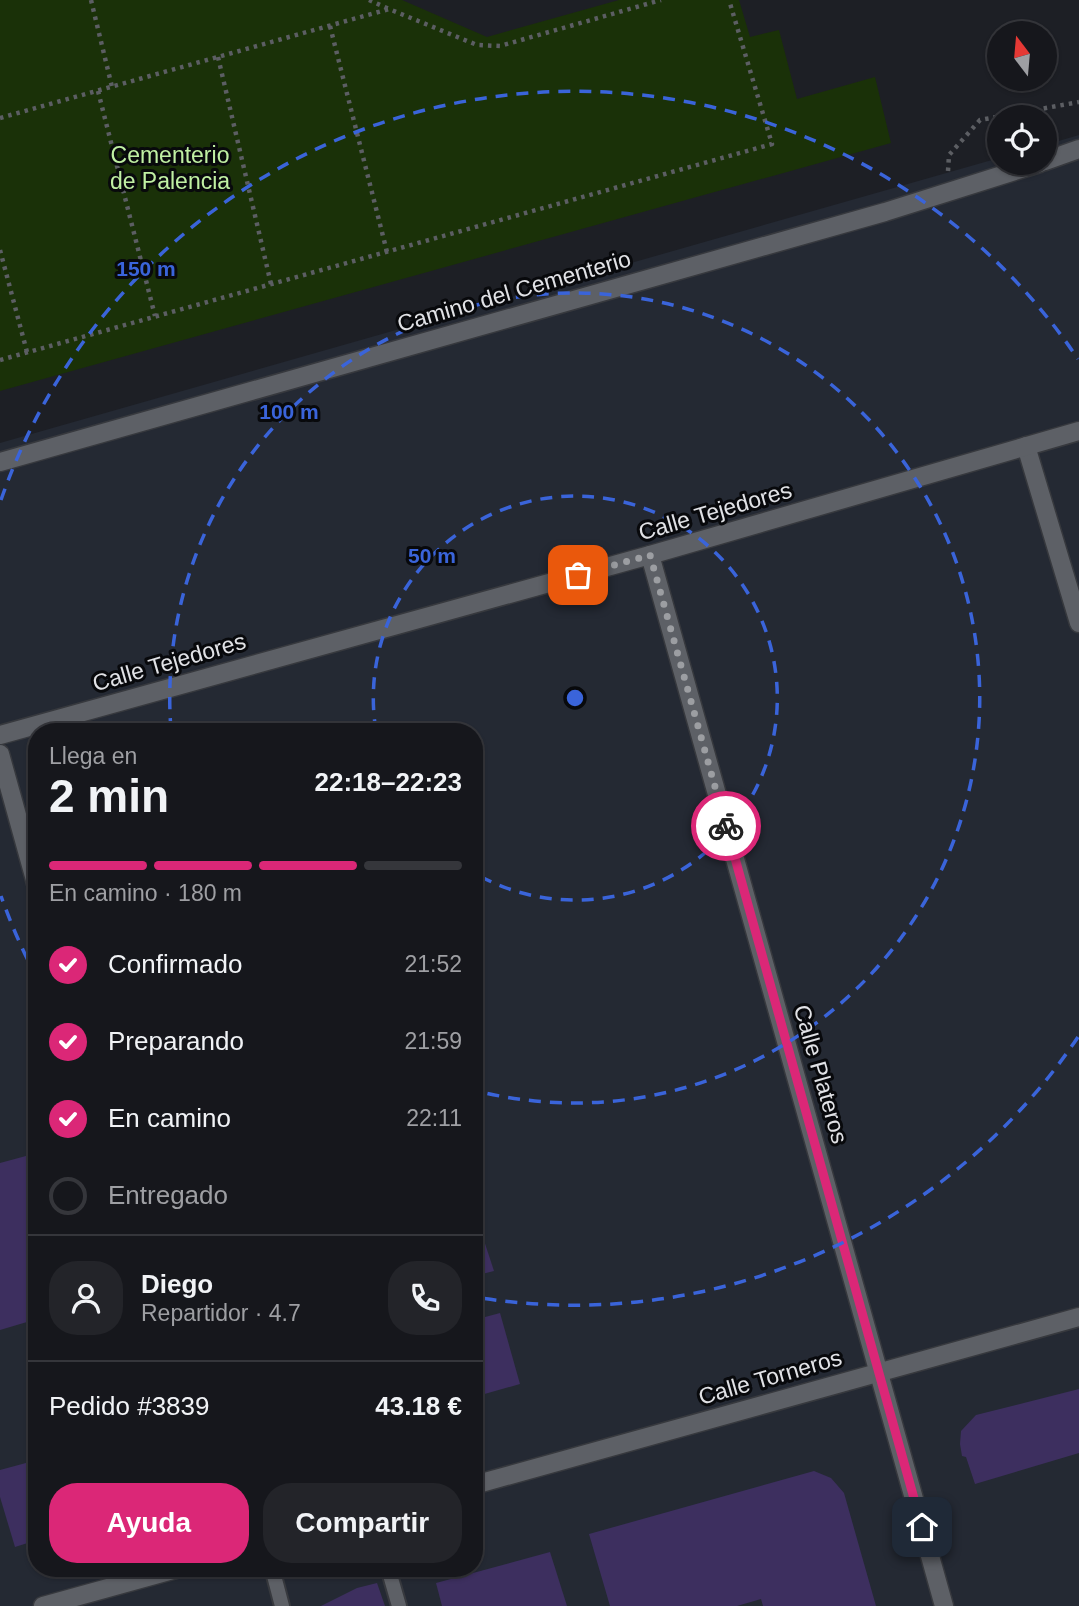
<!DOCTYPE html>
<html lang="es">
<head>
<meta charset="utf-8">
<style>
  body { margin:0; font-family:Arial,sans-serif; background:#232429; color:#f1f3f6; height:100vh; display:flex; flex-direction:column; font-size:26px; white-space:nowrap }
  * { box-sizing:border-box; margin:0 }
  p { font-size:23px; color:#9e9fa3 }
  .icon { flex:none; width:38px; height:38px; fill:none; stroke:currentColor; stroke-width:2; stroke-linecap:round; stroke-linejoin:round }
  .map { position:relative; flex:1; overflow:hidden }
  .side { position:absolute; left:28px; top:723px; width:455px; height:854px; display:flex; flex-direction:column; background:#16171c; border-radius:28px; box-shadow:0 2px 5px #0004,0 0 0 2px #35363b }
  .side>* { flex:none }
  .needle { width:46px; rotate:344deg }
  .buttons { position:absolute; left:987px; top:21px; display:grid; gap:14px }
  .buttons a { display:grid; place-items:center; width:70px; height:70px; border-radius:50%; background:#16171c; box-shadow:0 2px 5px #0004,0 0 0 2px #35363b; font-size:35px }
  .pin { position:absolute; display:grid; place-items:center; width:60px; height:60px; color:#fff; margin:-30px; border-radius:14px; box-shadow:0 4px 10px #0006 }
  .courier { position:absolute; display:grid; place-items:center; width:70px; height:70px; margin:-35px; border:5px solid #db2777; border-radius:50%; background:#fff; color:#222; box-shadow:0 2px 9px #0007 }
  .headline em { font-style:normal; font-weight:800 }
  .headline div { display:flex; flex-direction:column-reverse }
  .headline { display:flex; align-items:center; justify-content:space-between; height:119px; padding:0 21px }
  h1 { font-size:46px; font-weight:800; line-height:52px }
  .bar { display:grid; grid-template-columns:repeat(4,1fr); gap:10px 7px; align-content:center; height:84px; padding:0 21px }
  .bar i { height:9px; border-radius:5px; background:#35363b }
  .bar .current { background:#db2777 }
  .bar p { grid-column:span 4 }
  .line { display:flex; align-items:center; gap:18px; padding:0 21px; border-top:2px solid #35363b }
  .line div { flex:1 }
  .round { display:grid; place-items:center; flex:none; width:74px; height:74px; border-radius:28px; background:#232429 }
  ol { padding:0 21px; list-style:none }
  li { display:flex; align-items:center; gap:21px; height:77px }
  li p { margin-inline-start:auto }
  li .icon { padding:7px; border-radius:50%; background:#db2777; color:#fff; stroke-width:4 }
  li:last-child { color:#9e9fa3 }
  li i { width:38px; height:38px; border:4px solid #35363b; border-radius:50% }
  .button { display:flex; gap:14px; margin-top:auto; padding:14px 21px }
  .button a { flex:1; height:80px; border-radius:28px; background:#db2777; color:#fff; font-size:28px; font-weight:800; line-height:80px; text-align:center }
  .button a+a { background:#232429; color:#f1f3f6 }
  .map>svg:first-child { display:block }
</style>
</head>
<body>
<div class="map">
<svg width="1079" height="1606" viewBox="0 0 1079 1606">
  <rect width="100%" height="100%" fill="#1d1f25"/>
  <path fill="#242933" fill-rule="evenodd" d="M1079,135V1606H0V443L999,158V163H1045V145ZM37,732H474V1568H37Z"/>
  <path fill="#1a3108" d="M0,0H402L487,37L619,0H739L750,37L779,30L797,99L875,77L891,143L0,391Z"/>
  <g fill="#3d2f5f">
    <path d="M37,1153V1319L0,1330V1163Z"/>
    <path d="M474,1210L494,1271L474,1276Z"/>
    <path d="M500,1313L520,1384L474,1397V1320Z"/>
    <path d="M1079,1389V1453L975,1484L966,1457L962,1456L960,1444L961,1431L976,1415Z"/>
    <path d="M37,1460V1540L15,1547L0,1497V1470Z"/>
    <path d="M814,1471L831,1478L844,1493L876,1606H763L761,1599L737,1606H610L589,1534Z"/>
    <path d="M550,1552L567,1606H442L436,1583Z"/>
    <path d="M377,1583L385,1606H321L357,1588Z"/>
  </g>
  <g fill="none" stroke-linecap="round" stroke-linejoin="round">
    <defs>
      <g id="lane">
        <path d="M272,1568L282,1606"/>
        <path d="M388,1568L399,1606"/>
      </g>
      <g id="street">
        <path d="M1045,161L1079,149"/>
        <path d="M1026,446L1079,623"/>
        <path d="M0,462L885,212L1040,163"/>
        <path d="M650,555L944,1606"/>
        <path d="M0,735L650,555L1079,431"/>
        <path d="M0,754L37,887"/>
        <path d="M474,1485L1079,1317"/>
        <path d="M43,1606L180,1568"/>
      </g>
    </defs>
    <use href="#lane" stroke="#37393e" stroke-width="18"/>
    <use href="#street" stroke="#37393e" stroke-width="21"/>
    <g stroke="#5c5e63" stroke-width="4.5" stroke-dasharray="3.5 5" stroke-linecap="butt">
      <path d="M91,0L112,87"/>
      <path d="M369,0L389,9"/>
      <path d="M330,26L387,252"/>
      <path d="M218,57L271,284"/>
      <path d="M98,91L155,316"/>
      <path d="M0,118L389,9L477,45L500,46L661,0"/>
      <path d="M948,171L949,155L980,120L1079,102"/>
      <path d="M0,250L27,352"/>
      <path d="M0,360L772,144L729,0"/>
    </g>
    <use href="#lane" stroke="#5d6066" stroke-width="14"/>
    <use href="#street" stroke="#5d6066" stroke-width="18"/>
  </g>
  <g fill="none" stroke-linecap="round" stroke-linejoin="round">
    <path stroke="#9c9ea2" stroke-width="7" stroke-dasharray="0 12.6" d="M578,575L650,555L726,826"/>
    <path stroke="#db2777" stroke-width="9" d="M726,826L922,1527"/>
  </g>
  <g fill="none" stroke="#3a64da" stroke-width="3.5" stroke-dasharray="12 9">
    <path d="M376 731A202 202 0 1 1 476 874"/>
    <path d="M171 730A405 405 0 1 1 477 1091"/>
    <path d="M1078 1037A607 607 0 0 1 475 1297M37 978A607 607 0 0 1 1 896M1 500A607 607 0 0 1 1078 359"/>
  </g>
  <g text-anchor="middle" stroke-width="6" stroke-linejoin="round" paint-order="stroke">
    <g font-size="23" fill="#c0f0a3" stroke="#08090c">
      <text x="170" y="163">Cementerio<tspan x="170" dy="26">de Palencia</tspan></text>
    </g>
    <g font-size="23" fill="#e1e2e6" stroke="#08090c">
      <text transform="translate(514 291) rotate(-16)" y="8">Camino del Cementerio</text>
      <text transform="translate(715 511) rotate(-16)" y="8">Calle Tejedores</text>
      <text transform="translate(169 662) rotate(-16)" y="8">Calle Tejedores</text>
      <text transform="translate(821 1074) rotate(74)" y="8">Calle Plateros</text>
      <text transform="translate(770 1377) rotate(-16)" y="8">Calle Torneros</text>
    </g>
  </g>
  <circle cx="575" cy="698" r="10" fill="#3a64da" stroke="#08090c" stroke-width="3.5"/>
  <g font-size="21" text-anchor="middle" font-weight="bold" fill="#3a64da" stroke="#08090c" stroke-width="6" stroke-linejoin="round" paint-order="stroke">
    <text x="146" y="276">150 m</text>
    <text x="289" y="419">100 m</text>
    <text x="432" y="563">50 m</text>
  </g>
</svg>
<div class="buttons">
<a><svg class="needle" viewBox="-14 -14 28 28"><path d="M0-13l5 13h-10z" fill="#e53935"/><path d="M0 13l5-13h-10z" fill="#9e9fa3"/></svg></a>
<a><svg class="icon" aria-label="locate" viewBox="0 0 24 24"><circle cx="12" cy="12" r="6"/><path d="M12 2v4M12 18v4M2 12h4M18 12h4"/></svg></a>
</div>
<div class="pin" style="left:578px;top:575px;background:#ea580c"><svg class="icon" aria-label="bag" viewBox="0 0 24 24"><path d="M5 8h14l-1 12H6zM9 8a3 3 0 0 1 6 0"/></svg></div>
<div class="pin" style="left:922px;top:1527px;background:#1f2937"><svg class="icon" aria-label="home" viewBox="0 0 24 24"><path d="M3 11l9-7 9 7M6 9v11h12V9"/></svg></div>
<div class="courier" style="left:726px;top:826px"><svg class="icon" aria-label="bike" viewBox="0 0 24 24"><circle cx="6" cy="16" r="4"/><circle cx="18" cy="16" r="4"/><path d="M6 16l4-8h5l3 8M10 8l3 8H6M13 5h3"/></svg></div>
<section class="side">
<div class="headline"><div><h1>2 min</h1><p>Llega en</p></div><em>22:18–22:23</em></div>
<div class="bar"><i class="current"></i><i class="current"></i><i class="current"></i><i></i><p>En camino · 180 m</p></div>
<ol>
<li><svg class="icon" aria-label="check" viewBox="0 0 24 24"><path d="M5 12l5 5 9-10"/></svg>Confirmado<p>21:52</p></li>
<li><svg class="icon" aria-label="check" viewBox="0 0 24 24"><path d="M5 12l5 5 9-10"/></svg>Preparando<p>21:59</p></li>
<li><svg class="icon" aria-label="check" viewBox="0 0 24 24"><path d="M5 12l5 5 9-10"/></svg>En camino<p>22:11</p></li>
<li><i></i>Entregado</li>
</ol>
<div class="line" style="height:126px"><a class="round"><svg class="icon" aria-label="person" viewBox="0 0 24 24"><circle cx="12" cy="8" r="4"/><path d="M4 21q1-7 8-7t8 7"/></svg></a><div><b>Diego</b><p>Repartidor · 4.7</p></div><a class="round"><svg class="icon" aria-label="phone" viewBox="0 0 24 24"><path d="M5 4h4l2 5-3 2q2 4 5 5l2-3 5 2v4C11 20 4 13 5 4z"/></svg></a></div>
<div class="line" style="height:91px"><div>Pedido #3839</div><b>43.18 €</b></div>
<div class="button"><a>Ayuda</a><a>Compartir</a></div>
</section>
</div>
</body>
</html>
